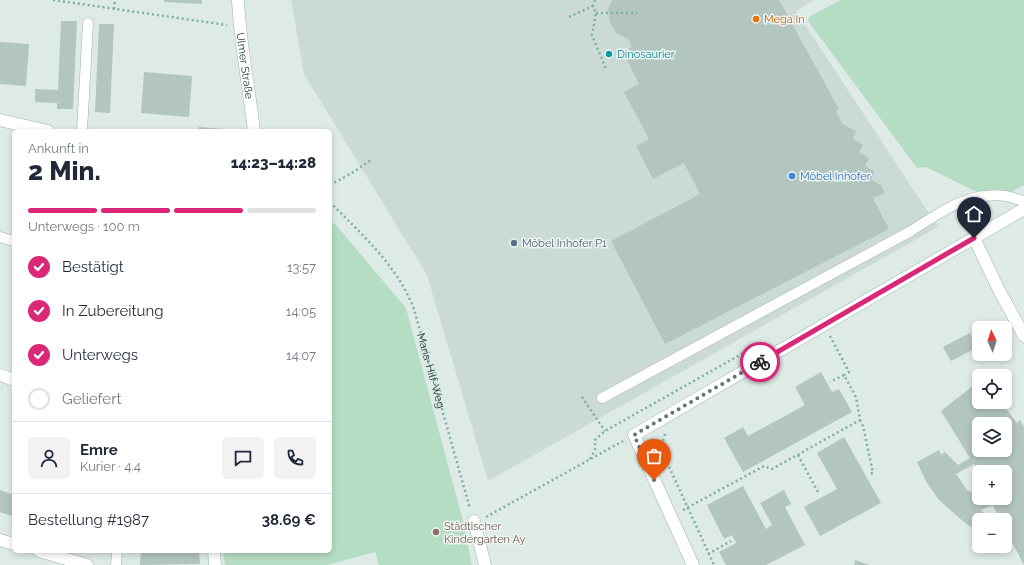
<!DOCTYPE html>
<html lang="de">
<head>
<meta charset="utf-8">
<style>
  body { margin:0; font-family:Raleway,sans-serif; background:#f2f2f3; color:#1f2937; height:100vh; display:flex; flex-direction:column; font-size:15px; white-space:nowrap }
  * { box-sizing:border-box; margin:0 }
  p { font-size:13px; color:#747a83 }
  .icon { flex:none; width:22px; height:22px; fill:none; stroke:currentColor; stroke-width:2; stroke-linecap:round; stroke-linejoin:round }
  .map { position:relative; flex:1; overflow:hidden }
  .sheet { position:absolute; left:12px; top:129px; width:320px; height:424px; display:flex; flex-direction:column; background:#fff; border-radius:6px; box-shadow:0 2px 6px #0003 }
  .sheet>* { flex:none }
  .needle { width:26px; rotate:356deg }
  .buttons { position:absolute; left:972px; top:321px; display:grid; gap:8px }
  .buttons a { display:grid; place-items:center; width:40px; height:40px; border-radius:6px; background:#fff; box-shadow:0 2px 6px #0003; font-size:20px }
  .pin { position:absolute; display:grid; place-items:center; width:34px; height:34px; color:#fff; margin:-41px -17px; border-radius:50% 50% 50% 0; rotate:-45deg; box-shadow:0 0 4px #0007 }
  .pin .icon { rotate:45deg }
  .courier { position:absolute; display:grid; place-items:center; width:40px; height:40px; margin:-20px; border:3px solid #db2777; border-radius:50%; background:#fff; color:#222; box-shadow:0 1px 5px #0007 }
  .summary em { font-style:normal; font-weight:800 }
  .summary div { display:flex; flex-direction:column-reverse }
  .summary { display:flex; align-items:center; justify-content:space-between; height:68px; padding:0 16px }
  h1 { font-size:26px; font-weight:800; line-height:30px }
  .bar { display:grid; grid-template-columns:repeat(4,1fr); gap:6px 4px; align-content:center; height:48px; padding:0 16px }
  .bar i { height:5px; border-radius:3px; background:#e0e1e3 }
  .bar .active { background:#db2777 }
  .bar p { grid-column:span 4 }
  .line { display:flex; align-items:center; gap:10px; padding:0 16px; border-top:1px solid #e0e1e3 }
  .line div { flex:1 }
  .round { display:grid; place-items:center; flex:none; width:42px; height:42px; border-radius:6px; background:#f2f2f3 }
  ol { padding:0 16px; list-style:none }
  li { display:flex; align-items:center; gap:12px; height:44px }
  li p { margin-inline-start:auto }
  li .icon { padding:4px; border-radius:50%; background:#db2777; color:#fff; stroke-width:4 }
  li:last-child { color:#747a83 }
  li i { width:22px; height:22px; border:2px solid #e0e1e3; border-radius:50% }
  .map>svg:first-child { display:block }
</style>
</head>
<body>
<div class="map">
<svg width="1024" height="565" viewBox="0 0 1024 565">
  <rect width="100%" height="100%" fill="#deeae6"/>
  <path fill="#ccdad5" d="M291,0H814L796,11L938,227L488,481L427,275L304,74Z"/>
  <g fill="#b5ddc3">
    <path d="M841,0H1024V185L995,201L926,167L917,168L808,21L810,16Z"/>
    <path d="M330,221L336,225L406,308L463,521L472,565H379L375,552L327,565H225L223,551H330Z"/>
  </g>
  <g fill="#b3c5bf" fill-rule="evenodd">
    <path d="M164,0H202V4L164,2Z"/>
    <path d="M612,0H779L839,109L836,111L842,124L856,131L853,139L863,145L859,152L869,158L865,166L874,171L871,180L881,185L885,193L873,198L889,229L665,344L611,241L700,194L684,163L653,179L636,146L649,139L624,92L639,84L623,52L632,47L628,39L617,34L610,22L608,9Z"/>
    <path d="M61,21H77L73,109H57V103L35,102V89L58,90Z"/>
    <path d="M99,24H114L110,113L95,112Z"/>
    <path d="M0,42L29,44L26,86L0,84Z"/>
    <path d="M144,72L192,76L189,117L141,113Z"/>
    <path d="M199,127L224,129V131H199Z"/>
    <path d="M970,333L978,347L951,361L943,347Z"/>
    <path d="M13,342H14V358L12,357Z"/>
    <path d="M821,372L832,392L839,389L852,412L743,472L724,438L743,427L748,436L805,405L795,387Z"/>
    <path d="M979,381V402H1001L1017,423L1020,420L1024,427V565L1005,529V520H1000L993,505L981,510L987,516L984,520H979V528L977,531L964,522L939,500L927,483L917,462L939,450L941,455L945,452L958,465L970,458L941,411ZM979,424H1005V450H979ZM974,464L978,471L982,468L985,472H1005V498H979V493L977,495L967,490L956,474Z"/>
    <path d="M844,437L881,503L820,536L804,507L837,489L817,453Z"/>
    <path d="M743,486L766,529L772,525L760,503L784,490L791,504L785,507L805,545L766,565H726L719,552L736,543L732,535L724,539L707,505Z"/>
    <path d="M0,490L14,495V508L12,516L0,512Z"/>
    <path d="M141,551H199L200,564L140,565Z"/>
    <path d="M855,560L870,565H854Z"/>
  </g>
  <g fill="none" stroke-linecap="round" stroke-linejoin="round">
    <defs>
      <g id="lane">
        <path d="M82,131L88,23"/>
        <path d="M0,237L14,241"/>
        <path d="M602,398L911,231C941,212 968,191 1006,196C1012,197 1018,200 1024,201"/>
        <path d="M116,565L117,551"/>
      </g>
      <g id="street">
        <path d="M0,120L48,131"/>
        <path d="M974,238L1000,292L1024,336"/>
        <path d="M0,375L14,380"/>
        <path d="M474,521L485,565"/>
        <path d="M0,540L14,544"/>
        <path d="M39,551L87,565"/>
        <path d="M693,565L634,435L1024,209"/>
      </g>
      <g id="secondary">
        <path id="s2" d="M238,0C240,44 249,87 254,131"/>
        <path d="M214,551L215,565"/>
      </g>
    </defs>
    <use href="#lane" stroke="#a1b2ad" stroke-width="11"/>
    <use href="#street" stroke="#a1b2ad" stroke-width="13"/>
    <use href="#secondary" stroke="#9cb6af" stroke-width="13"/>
    <g stroke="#7cafa4" stroke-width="2.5" stroke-dasharray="2 3" stroke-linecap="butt">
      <path d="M53,0L227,25"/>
      <path d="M595,0L593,6L596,13L592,35L606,69"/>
      <path d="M114,9L115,0"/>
      <path d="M596,13H637"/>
      <path d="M569,17L593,6"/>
      <path d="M330,185L352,173L371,160"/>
      <path id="s1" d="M330,202C362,235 397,265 414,309L470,509"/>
      <path d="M830,336L849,372L844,375"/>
      <path d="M582,397L605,431"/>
      <path d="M860,420L863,426L873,473L869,474"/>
      <path d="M665,434L661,449L714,565"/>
      <path d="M798,455L818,492"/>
      <path d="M590,459L595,450V440L605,431L747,351"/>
      <path d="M683,510L764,466L772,469L860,420L856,397L844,375L830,382"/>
      <path d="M486,517L623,441"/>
      <path d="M708,554L731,541"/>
    </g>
    <use href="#lane" stroke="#fff" stroke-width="10"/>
    <use href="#street" stroke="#fff" stroke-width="12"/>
    <use href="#secondary" stroke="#fff" stroke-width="12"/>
  </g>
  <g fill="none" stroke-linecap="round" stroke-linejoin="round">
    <path stroke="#627873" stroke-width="4" stroke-dasharray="0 7.2" d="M654,480L634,435L760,362"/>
    <path stroke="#db2777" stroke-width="5" d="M760,362L974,238"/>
  </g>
  <circle fill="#e8710a" stroke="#eef7f3" stroke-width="1.5" cx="756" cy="19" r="4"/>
  <circle fill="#0f9aa8" stroke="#eef7f3" stroke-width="1.5" cx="609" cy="54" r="4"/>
  <circle fill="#3f7fe0" stroke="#eef7f3" stroke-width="1.5" cx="792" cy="176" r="4"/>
  <circle fill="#5c6f8a" stroke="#eef7f3" stroke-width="1.5" cx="514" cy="243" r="4"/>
  <circle fill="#8d6e63" stroke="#eef7f3" stroke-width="1.5" cx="436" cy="532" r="4"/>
  <g text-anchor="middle" stroke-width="3" stroke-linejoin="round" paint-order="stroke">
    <g font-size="11" fill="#c56008" stroke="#eef7f3" text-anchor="start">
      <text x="764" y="23">Mega In</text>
    </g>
    <g font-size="11" fill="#0d838f" stroke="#eef7f3" text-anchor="start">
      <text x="617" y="58">Dinosaurier</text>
    </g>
    <g font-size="11" fill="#1f3a35" stroke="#eef7f3">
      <text dy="4" stroke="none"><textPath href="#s2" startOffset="66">Ulmer Straße</textPath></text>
      <text dy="4" stroke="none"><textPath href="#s1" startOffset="201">Maria-Hilf-Weg</textPath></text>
    </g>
    <g font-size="11" fill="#366cbe" stroke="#eef7f3" text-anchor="start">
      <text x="800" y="180">Möbel Inhofer</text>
    </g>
    <g font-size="11" fill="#4e5e75" stroke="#eef7f3" text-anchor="start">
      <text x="522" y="247">Möbel Inhofer P1</text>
    </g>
    <g font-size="11" fill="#785e54" stroke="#eef7f3" text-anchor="start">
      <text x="444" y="530">Städtischer<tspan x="444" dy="13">Kindergarten Ay</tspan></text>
    </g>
  </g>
</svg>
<div class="buttons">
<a><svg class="needle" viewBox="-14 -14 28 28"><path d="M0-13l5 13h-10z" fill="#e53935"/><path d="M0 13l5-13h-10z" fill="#747a83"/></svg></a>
<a><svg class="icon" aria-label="locate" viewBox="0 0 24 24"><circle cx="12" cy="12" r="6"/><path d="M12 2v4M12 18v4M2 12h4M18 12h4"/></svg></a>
<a><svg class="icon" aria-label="layers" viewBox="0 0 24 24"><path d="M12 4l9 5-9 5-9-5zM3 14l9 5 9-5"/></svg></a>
<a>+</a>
<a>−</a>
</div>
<div class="pin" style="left:654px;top:480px;background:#ea580c"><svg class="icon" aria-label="bag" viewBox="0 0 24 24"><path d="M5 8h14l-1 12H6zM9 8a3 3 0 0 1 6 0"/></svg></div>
<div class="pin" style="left:974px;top:238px;background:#1f2937"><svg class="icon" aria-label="home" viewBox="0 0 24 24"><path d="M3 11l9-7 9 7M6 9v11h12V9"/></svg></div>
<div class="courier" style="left:760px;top:362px"><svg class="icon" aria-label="bike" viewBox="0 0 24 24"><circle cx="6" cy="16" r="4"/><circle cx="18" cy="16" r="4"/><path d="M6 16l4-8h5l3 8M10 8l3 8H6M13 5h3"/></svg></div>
<section class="sheet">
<div class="summary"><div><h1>2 Min.</h1><p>Ankunft in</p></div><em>14:23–14:28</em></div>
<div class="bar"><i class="active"></i><i class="active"></i><i class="active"></i><i></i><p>Unterwegs · 100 m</p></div>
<ol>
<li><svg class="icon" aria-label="check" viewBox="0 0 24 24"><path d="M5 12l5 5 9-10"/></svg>Bestätigt<p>13:57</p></li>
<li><svg class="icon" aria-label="check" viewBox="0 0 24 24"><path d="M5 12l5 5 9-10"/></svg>In Zubereitung<p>14:05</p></li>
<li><svg class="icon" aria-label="check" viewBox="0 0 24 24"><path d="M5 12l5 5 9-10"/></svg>Unterwegs<p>14:07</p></li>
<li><i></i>Geliefert</li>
</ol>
<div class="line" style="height:72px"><a class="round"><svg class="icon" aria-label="person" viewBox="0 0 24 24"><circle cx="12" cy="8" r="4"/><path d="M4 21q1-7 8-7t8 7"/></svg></a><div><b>Emre</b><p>Kurier · 4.4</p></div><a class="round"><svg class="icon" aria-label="chat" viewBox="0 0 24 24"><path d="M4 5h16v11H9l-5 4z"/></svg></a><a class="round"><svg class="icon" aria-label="phone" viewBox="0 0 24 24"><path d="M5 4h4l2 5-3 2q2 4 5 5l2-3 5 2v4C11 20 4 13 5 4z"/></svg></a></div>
<div class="line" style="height:52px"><div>Bestellung #1987</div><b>38.69 €</b></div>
</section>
</div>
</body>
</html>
